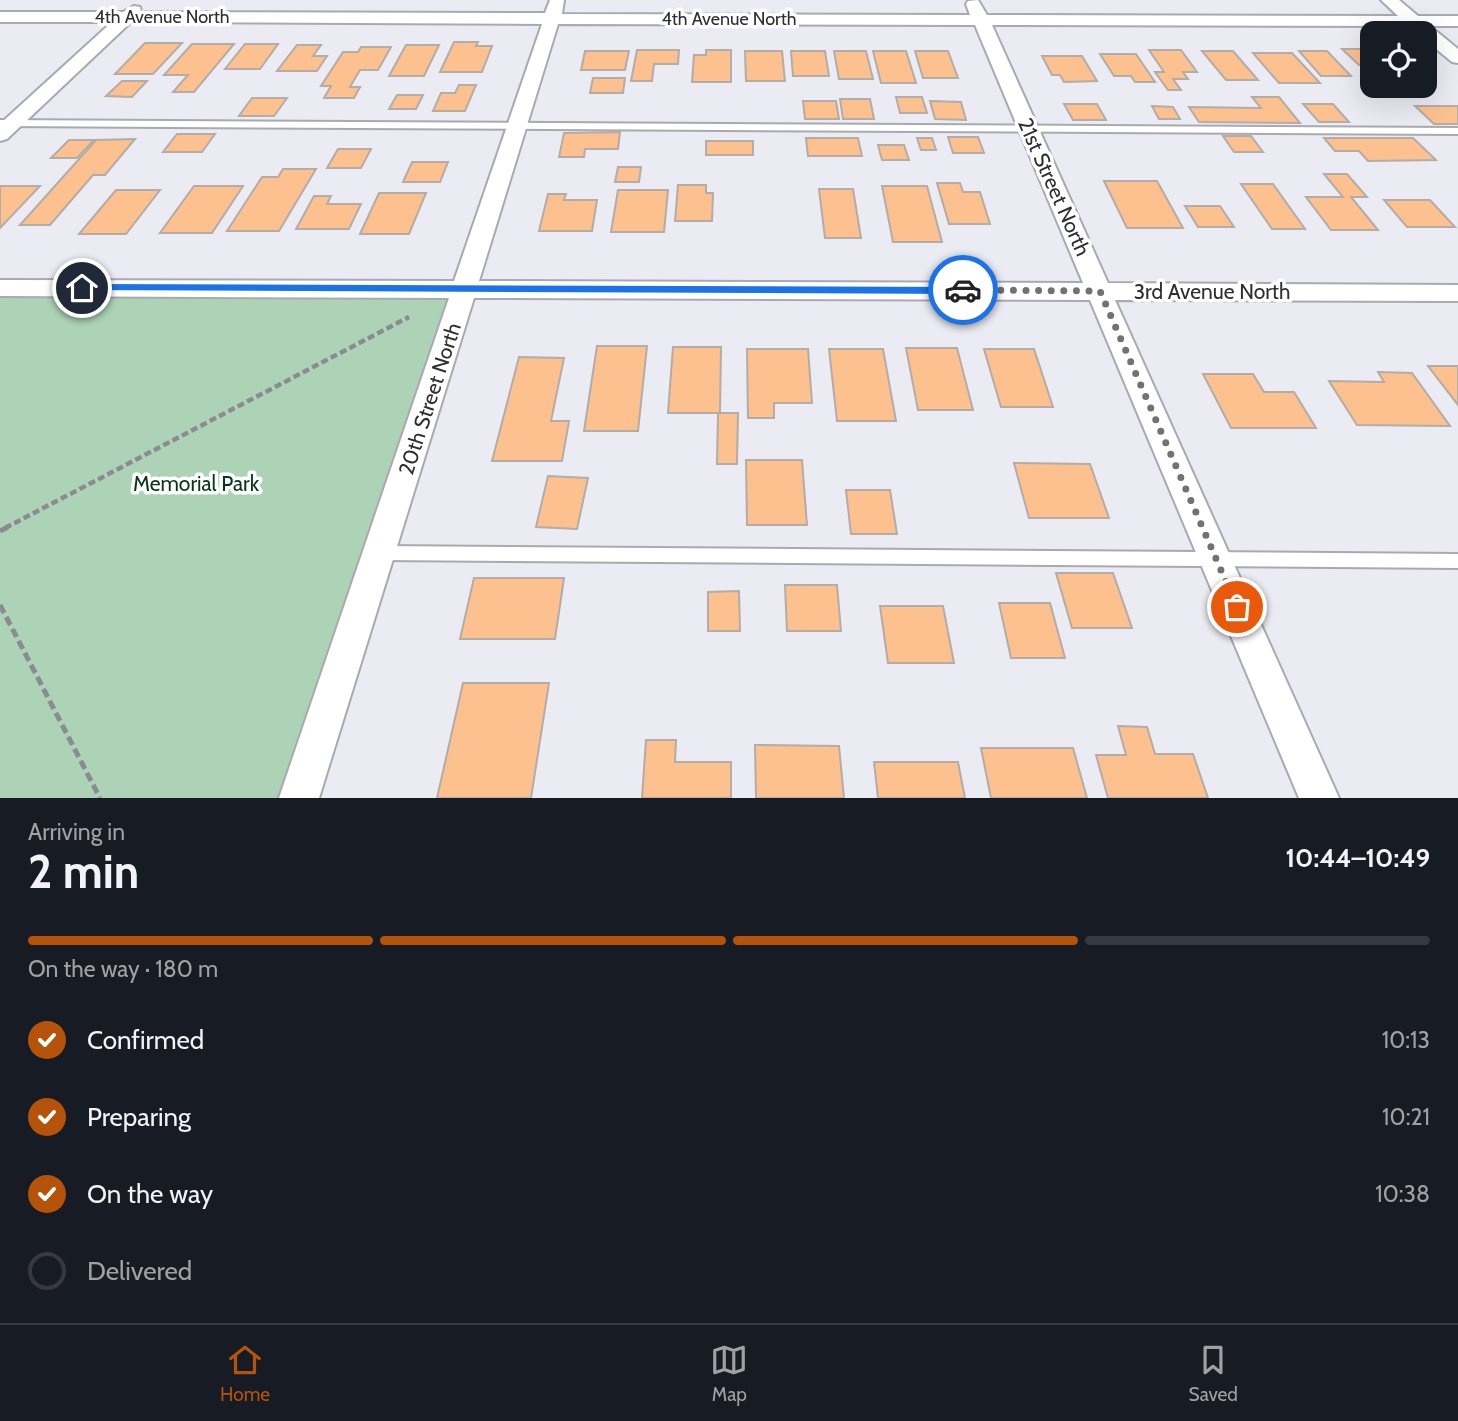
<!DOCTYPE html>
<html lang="en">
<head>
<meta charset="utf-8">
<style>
  body { margin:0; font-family:Cabin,sans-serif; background:#20242c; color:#f1f3f6; height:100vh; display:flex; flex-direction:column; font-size:26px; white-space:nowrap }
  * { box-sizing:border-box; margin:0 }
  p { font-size:23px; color:#9ea1a6 }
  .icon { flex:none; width:38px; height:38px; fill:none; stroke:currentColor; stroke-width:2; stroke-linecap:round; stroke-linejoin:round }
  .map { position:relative; height:798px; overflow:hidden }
  .side { display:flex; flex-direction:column; background:#171b24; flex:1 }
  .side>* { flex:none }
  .fabs { position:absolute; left:1360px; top:21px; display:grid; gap:14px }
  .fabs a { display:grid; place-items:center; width:77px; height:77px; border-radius:14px; background:#171b24; box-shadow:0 7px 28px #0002; font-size:35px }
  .pin { position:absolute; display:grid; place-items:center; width:60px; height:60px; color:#fff; margin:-30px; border:4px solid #fff; border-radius:50%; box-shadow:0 2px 7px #0007 }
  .courier { position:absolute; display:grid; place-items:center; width:70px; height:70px; margin:-35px; border:5px solid #1a73e8; border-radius:50%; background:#fff; color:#222; box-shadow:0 2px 9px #0007 }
  .headline em { font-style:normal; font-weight:800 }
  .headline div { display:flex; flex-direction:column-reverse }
  .headline { display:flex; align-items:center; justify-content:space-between; height:119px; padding:0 28px }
  h1 { font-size:46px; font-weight:800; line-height:52px }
  .bar { display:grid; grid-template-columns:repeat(4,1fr); gap:10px 7px; align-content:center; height:84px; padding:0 28px }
  .bar i { height:9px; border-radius:5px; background:#363941 }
  .bar .selected { background:#b45309 }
  .bar p { grid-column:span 4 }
  ol { padding:0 28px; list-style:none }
  li { display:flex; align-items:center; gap:21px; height:77px }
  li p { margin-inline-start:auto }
  li .icon { padding:7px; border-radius:50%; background:#b45309; color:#fff; stroke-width:4 }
  li:last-child { color:#9ea1a6 }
  li i { width:38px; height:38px; border:4px solid #363941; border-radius:50% }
  .menu { display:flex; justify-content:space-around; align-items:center; height:98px; border-top:2px solid #363941; background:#171b24; font-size:19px; color:#9ea1a6 }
  .menu a { display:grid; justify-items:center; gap:4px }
  .menu .selected { color:#b45309 }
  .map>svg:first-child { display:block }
</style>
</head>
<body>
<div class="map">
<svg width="1458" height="798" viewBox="0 0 1458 798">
  <rect width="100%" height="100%" fill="#ebebf3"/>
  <path fill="#acd3b5" d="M466,287L299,798H0V288Z"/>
  <g fill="#fdc18f" stroke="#b3aca7" stroke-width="2">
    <path d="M454,42H478L476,46H492L482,72H440Z"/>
    <path d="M145,43H182L153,74H115Z"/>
    <path d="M192,44H234L194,92H173L188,75H164Z"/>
    <path d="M245,44H278L260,69H225Z"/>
    <path d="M297,45H321L313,56H327L317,71H277Z"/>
    <path d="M406,45H439L424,76H389Z"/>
    <path d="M361,47H391L378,70H360L350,87H360L354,98H324L331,86H321L343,52H358Z"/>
    <path d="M1342,49H1372V65H1359Z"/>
    <path d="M637,50H679L678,64H654L652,81H631Z"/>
    <path d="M706,50H731V82H692L694,55H706Z"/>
    <path d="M1149,50H1181L1197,72H1183L1188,79H1173L1181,90H1168L1155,72H1164Z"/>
    <path d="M585,51H629L625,70H581Z"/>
    <path d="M745,51H782L785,81H746Z"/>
    <path d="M791,51H825L829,76H793Z"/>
    <path d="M834,51H866L873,79H839Z"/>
    <path d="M873,51H906L916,83H881Z"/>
    <path d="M915,51H948L958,78H923Z"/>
    <path d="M1202,51H1233L1258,80H1226Z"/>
    <path d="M1299,51H1327L1351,76H1321Z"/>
    <path d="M1253,53H1292L1320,83H1279Z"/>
    <path d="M1100,54H1136L1155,82H1135L1131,76H1114Z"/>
    <path d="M1042,56H1082L1097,81L1064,82L1060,75H1052Z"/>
    <path d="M593,78H625L623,93H590Z"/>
    <path d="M122,81H147L132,97L106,96Z"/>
    <path d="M459,85H476L465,111H433L441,93H455Z"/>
    <path d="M397,95H423L416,109H389Z"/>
    <path d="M896,97H922L927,113H900Z"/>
    <path d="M1252,97H1279L1300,123L1199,122L1189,107L1261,108Z"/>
    <path d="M252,98H287L274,116H239Z"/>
    <path d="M840,99H870L874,119H843Z"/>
    <path d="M803,101H836L839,119H805Z"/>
    <path d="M930,101L961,102L966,120L935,119Z"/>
    <path d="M1064,104H1097L1106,120H1073Z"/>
    <path d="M1303,104H1333L1349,122H1319Z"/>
    <path d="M1152,106L1173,107L1180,119H1159Z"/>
    <path d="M1415,106H1458V124H1434Z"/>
    <path d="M620,132L618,149H585L584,157H559L564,133Z"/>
    <path d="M177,134H215L202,152H163Z"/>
    <path d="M1223,136H1251L1263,152H1234Z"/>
    <path d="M948,137H978L984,153H953Z"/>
    <path d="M806,138H858L862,156H808Z"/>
    <path d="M917,138H932L936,150H921Z"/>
    <path d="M1324,138H1413L1436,160L1368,161L1359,151H1335Z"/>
    <path d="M135,139L105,175H93L50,225H20L96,140Z"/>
    <path d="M69,140H94L77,158H51Z"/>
    <rect x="706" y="141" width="47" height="14"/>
    <path d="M878,145H904L909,160H882Z"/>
    <path d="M338,149H371L361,168H327Z"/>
    <path d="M412,162H448L440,182H403Z"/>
    <path d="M618,167H641L639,182H615Z"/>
    <path d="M283,169H316L279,231H227L262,177H278Z"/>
    <path d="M1324,174H1347L1367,197H1351L1378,230H1331L1306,197H1343Z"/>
    <path d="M1104,181H1157L1183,228H1127Z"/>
    <path d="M937,183H960L963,192H980L990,224H949Z"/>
    <path d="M1241,184H1273L1305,229H1272Z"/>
    <path d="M678,185H706V193H713L712,221H675Z"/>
    <path d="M0,186H40L0,228Z"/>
    <path d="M194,186H243L212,233H160Z"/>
    <path d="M882,186H927L942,242H893Z"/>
    <path d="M819,189H853L861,238H825Z"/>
    <path d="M116,190H160L126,234H79Z"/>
    <path d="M618,190H668L664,232H611Z"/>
    <path d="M379,193H426L409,234H360Z"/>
    <path d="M548,194H566L564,200H597L592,231H539Z"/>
    <path d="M314,196H331L327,204H361L349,229H296Z"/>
    <path d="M1384,200H1430L1455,227H1407Z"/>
    <path d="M1185,206H1220L1234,227H1198Z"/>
    <path d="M597,346H647L638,431H584Z"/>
    <path d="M673,347H721L720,413H738L737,464H717L718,413H668Z"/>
    <path d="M906,348H957L973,410H918Z"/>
    <path d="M747,349H808L812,403H774V418H748Z"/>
    <path d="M829,349H883L896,421H837Z"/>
    <path d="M984,349H1034L1053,407H1001Z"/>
    <path d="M519,357L564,358L551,421H569L562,461H492Z"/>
    <path d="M1428,366H1458V405Z"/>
    <path d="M1378,372L1412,373L1450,426L1357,425L1329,381L1384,382Z"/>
    <path d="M1203,374H1253L1264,392H1294L1316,428H1231Z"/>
    <path d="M746,460H802L807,525H747Z"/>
    <path d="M1014,463L1090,464L1109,518H1029Z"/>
    <path d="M548,476L588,478L577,529L536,527Z"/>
    <path d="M846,490H890L897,534H851Z"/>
    <path d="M1056,573H1113L1132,628H1072Z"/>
    <path d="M474,578H564L555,639H460Z"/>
    <path d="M785,585H837L841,631H787Z"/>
    <path d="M739,591L740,631H708V592Z"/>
    <path d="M999,603H1050L1065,658H1011Z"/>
    <path d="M880,606H943L954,663H888Z"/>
    <path d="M463,683H549L531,798H437Z"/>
    <path d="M1118,726L1147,727L1155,754H1193L1208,798H1108L1096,755H1126Z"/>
    <path d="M646,740H676L675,762H731V798H642Z"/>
    <path d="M755,745L839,746L844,798H756Z"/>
    <path d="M981,748H1073L1087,798H991Z"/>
    <path d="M874,762H958L965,798H878Z"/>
  </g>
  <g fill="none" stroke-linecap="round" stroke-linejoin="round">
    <defs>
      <g id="service">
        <path d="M0,120L1458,128V134L0,126Z"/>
        <path d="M380,546L1458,554V568L380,560L374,558L372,553L374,548Z"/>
      </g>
      <path id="minor" d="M550,0H564L562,14L970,15L966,4L968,1L978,0L987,15L1398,16L1381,0H1399L1418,16H1458V26H1430L1458,49V63L1452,62L1424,39V33H1418L1410,26L992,25L1108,283L1458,285V301L1115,300L1339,798H1299L1090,300L474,298L319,798H279L449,298L0,296V280L454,281L542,24L131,22L7,139L0,141V124L112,22H0V12H123L134,6L140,7L141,12L545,13ZM558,24L975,25L1083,283L479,281Z"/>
    </defs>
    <use href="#service" stroke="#a9a9b1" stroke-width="4"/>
    <use href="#minor" stroke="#a9a9b1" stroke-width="4"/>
    <path stroke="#8b8b91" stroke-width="4.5" stroke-dasharray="7 3.5" stroke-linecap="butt" d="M5,528L409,317"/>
    <g stroke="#8b8b91" stroke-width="5" stroke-dasharray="9 4.5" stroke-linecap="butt">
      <path d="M0,531L8,527"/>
      <path d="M0,605L100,798"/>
    </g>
    <use href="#service" fill="#fff" fill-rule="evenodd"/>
    <use href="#minor" fill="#fff" fill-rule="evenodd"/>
  </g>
  <path fill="#1a73e8" d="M82,284L963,287L968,290L963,294L79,290L77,288Z"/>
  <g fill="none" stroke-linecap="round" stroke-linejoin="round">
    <path stroke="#717176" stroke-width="7" stroke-dasharray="0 12.6" d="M963,290L1100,291L1237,607"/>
  </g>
  <g text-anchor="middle" stroke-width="7" stroke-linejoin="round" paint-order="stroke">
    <g font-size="18" fill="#2f2f32" stroke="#fff">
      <text x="162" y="23">4th Avenue North</text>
      <text x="729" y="25">4th Avenue North</text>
    </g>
    <g font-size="21" fill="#2f2f32" stroke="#fff">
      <text transform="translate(1054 187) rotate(66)" y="7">21st Street North</text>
      <text x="1212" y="299">3rd Avenue North</text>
      <text transform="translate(430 399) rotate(-72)" y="7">20th Street North</text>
    </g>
    <g font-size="21" fill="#05391a" stroke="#fff">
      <text x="196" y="491">Memorial Park</text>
    </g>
  </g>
</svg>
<div class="fabs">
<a><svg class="icon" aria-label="locate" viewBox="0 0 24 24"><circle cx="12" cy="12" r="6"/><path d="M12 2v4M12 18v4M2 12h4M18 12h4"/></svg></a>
</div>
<div class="pin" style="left:1237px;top:607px;background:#ea580c"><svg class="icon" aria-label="bag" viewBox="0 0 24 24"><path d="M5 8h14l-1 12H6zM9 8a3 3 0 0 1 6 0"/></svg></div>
<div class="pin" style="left:82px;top:288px;background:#1f2937"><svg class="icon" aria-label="home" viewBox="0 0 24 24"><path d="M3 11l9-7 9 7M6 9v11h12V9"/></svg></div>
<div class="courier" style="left:963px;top:290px"><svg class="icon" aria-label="car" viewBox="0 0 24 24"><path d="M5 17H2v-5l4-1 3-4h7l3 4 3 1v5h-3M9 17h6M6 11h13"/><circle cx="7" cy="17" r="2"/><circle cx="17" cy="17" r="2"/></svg></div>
</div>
<section class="side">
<div class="headline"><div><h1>2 min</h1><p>Arriving in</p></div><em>10:44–10:49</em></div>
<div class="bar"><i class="selected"></i><i class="selected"></i><i class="selected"></i><i></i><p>On the way · 180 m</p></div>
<ol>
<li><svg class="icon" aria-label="check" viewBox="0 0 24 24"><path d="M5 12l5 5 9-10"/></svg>Confirmed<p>10:13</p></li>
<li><svg class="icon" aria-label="check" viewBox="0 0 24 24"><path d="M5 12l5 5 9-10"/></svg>Preparing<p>10:21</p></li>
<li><svg class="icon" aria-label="check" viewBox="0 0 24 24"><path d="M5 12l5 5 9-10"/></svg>On the way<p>10:38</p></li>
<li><i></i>Delivered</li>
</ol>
</section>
<nav class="menu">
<a class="selected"><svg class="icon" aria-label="home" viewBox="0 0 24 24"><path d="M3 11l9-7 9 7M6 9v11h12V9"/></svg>Home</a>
<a><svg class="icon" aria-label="map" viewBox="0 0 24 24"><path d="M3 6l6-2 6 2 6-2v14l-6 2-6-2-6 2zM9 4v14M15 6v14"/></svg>Map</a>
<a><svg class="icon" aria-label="saved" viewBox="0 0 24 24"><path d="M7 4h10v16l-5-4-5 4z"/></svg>Saved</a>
</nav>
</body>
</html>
